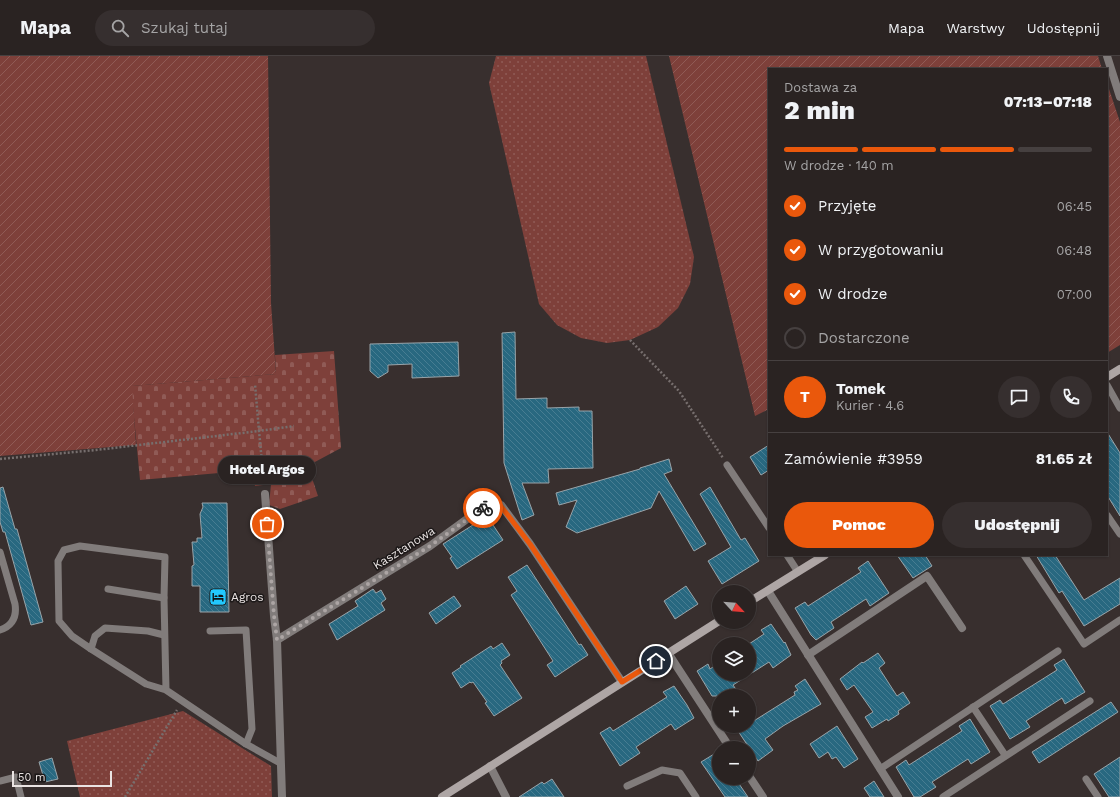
<!DOCTYPE html>
<html lang="pl">
<head>
<meta charset="utf-8">
<style>
  body { margin:0; font-family:"Work Sans",sans-serif; background:#362f2f; color:#f1f3f6; height:100vh; display:flex; flex-direction:column; font-size:15px; white-space:nowrap }
  * { box-sizing:border-box; margin:0 }
  p { font-size:13px; color:#a5a4a5 }
  .icon { flex:none; width:22px; height:22px; fill:none; stroke:currentColor; stroke-width:2; stroke-linecap:round; stroke-linejoin:round }
  .map { position:relative; flex:1; overflow:hidden }
  .sheet { position:absolute; left:768px; top:12px; width:340px; height:488px; display:flex; flex-direction:column; background:#2a2322; border-radius:0px; box-shadow:0 1px 3px #0004,0 0 0 1px #464040 }
  .sheet>* { flex:none }
  .needle { width:26px; rotate:116deg }
  .tools { position:absolute; left:712px; top:529px; display:grid; gap:8px }
  .tools a { display:grid; place-items:center; width:44px; height:44px; border-radius:50%; background:#2a2322; box-shadow:0 1px 3px #0004,0 0 0 1px #464040; font-size:20px }
  .scale { position:absolute; left:12px; bottom:10px; width:100px; box-sizing:border-box; padding-left:4px; border:2px solid #eae4e3; border-top:0; font-size:11px; line-height:14px; white-space:nowrap; color:#eae4e3; -webkit-text-stroke:3px #1c1818; paint-order:stroke }
  .pin { position:absolute; display:grid; place-items:center; width:34px; height:34px; color:#fff; margin:-17px; border:2px solid #fff; border-radius:50%; box-shadow:0 1px 4px #0007 }
  .courier { position:absolute; display:grid; place-items:center; width:40px; height:40px; margin:-20px; border:3px solid #ea580c; border-radius:50%; background:#fff; color:#222; box-shadow:0 1px 5px #0007 }
  .bubble { position:absolute; height:28px; border-radius:14px; background:#2a2322; box-shadow:0 1px 3px #0004,0 0 0 1px #464040; font-size:13px; font-weight:800; line-height:28px; text-align:center }
  .head em { font-style:normal; font-weight:800 }
  .head div { display:flex; flex-direction:column-reverse }
  .head { display:flex; align-items:center; justify-content:space-between; height:68px; padding:0 16px }
  h1 { font-size:26px; font-weight:800; line-height:30px }
  .bar { display:grid; grid-template-columns:repeat(4,1fr); gap:6px 4px; align-content:center; height:48px; padding:0 16px }
  .bar i { height:5px; border-radius:3px; background:#464040 }
  .bar .on { background:#ea580c }
  .bar p { grid-column:span 4 }
  .line { display:flex; align-items:center; gap:10px; padding:0 16px; border-top:1px solid #464040 }
  .line div { flex:1 }
  .round { display:grid; place-items:center; flex:none; width:42px; height:42px; border-radius:21px; background:#362f2f }
  ol { padding:0 16px; list-style:none }
  li { display:flex; align-items:center; gap:12px; height:44px }
  li p { margin-inline-start:auto }
  li .icon { padding:4px; border-radius:50%; background:#ea580c; color:#fff; stroke-width:4 }
  li:last-child { color:#a5a4a5 }
  li i { width:22px; height:22px; border:2px solid #464040; border-radius:50% }
  .action { display:flex; gap:8px; margin-top:auto; padding:8px 16px }
  .action a { flex:1; height:46px; border-radius:24px; background:#ea580c; color:#fff; font-size:16px; font-weight:800; line-height:46px; text-align:center }
  .action a+a { background:#362f2f; color:#f1f3f6 }
  header { display:flex; align-items:center; gap:24px; box-sizing:border-box; height:56px; padding:0 20px; background:#2a2322; border-bottom:1px solid #464040 }
  header strong { font-size:19px }
  nav { display:flex; gap:22px; margin-inline-start:auto; font-size:14px }
  .search { width:280px; height:36px; background:#362f2f; display:flex; align-items:center; gap:10px; box-sizing:border-box; padding:0 14px; border-radius:22px; color:#a5a4a5; font-size:15px }
  .map>svg:first-child { display:block }
</style>
</head>
<body>
<header>
<strong>Mapa</strong>
<div class="search"><svg class="icon" aria-label="search" viewBox="0 0 24 24"><circle cx="10" cy="10" r="6"/><path d="M15 15l6 6"/></svg>Szukaj tutaj</div>
<nav><a>Mapa</a><a>Warstwy</a><a>Udostępnij</a></nav>
</header>
<div class="map">
<svg width="1120" height="741" viewBox="0 0 1120 741">
  <defs>
    <pattern id="grass-dots" width="8" height="8" patternUnits="userSpaceOnUse"><rect width="8" height="8" fill="#7e403a"/><path d="M2 2h.1M6 6h.1" fill="none" stroke="#905b56" stroke-width="1.8" stroke-linecap="round"/></pattern>
    <pattern id="cemetery-stones" width="16" height="16" patternUnits="userSpaceOnUse"><rect width="16" height="16" fill="#7e403a"/><path d="M2 7V4a2 2 0 0 1 4 0v3zM10 15v-3a2 2 0 0 1 4 0v3z" fill="#905b56"/></pattern>
    <pattern id="garden-furrows" width="10" height="10" patternUnits="userSpaceOnUse"><rect width="10" height="10" fill="#7e403a"/><path d="M-1 1l2-2M0 10L10 0M9 11l2-2" fill="none" stroke="#905b56"/></pattern>
    <pattern id="building-back-hatch" width="6" height="6" patternUnits="userSpaceOnUse"><rect width="6" height="6" fill="#286880"/><path d="M-1 5l2 2M0 0l6 6M5-1l2 2" fill="none" stroke="#477d92"/></pattern>
  </defs>
  <rect width="100%" height="100%" fill="#382f2e"/>
  <g fill="url(#grass-dots)">
    <path d="M496,0H646L694,201L690,228L678,252L658,271L630,284L607,287L581,282L557,269L539,248L489,27Z"/>
    <path d="M183,655L271,710L272,741H80L67,685Z"/>
  </g>
  <path fill="url(#cemetery-stones)" d="M334,295L341,392L313,407L312,422L318,440L280,453L269,449L271,428L255,430L253,414L140,424L131,330L276,318L275,299Z"/>
  <g fill="url(#garden-furrows)">
    <path d="M0,0H268L271,247L276,318L132,330L136,389L0,400Z"/>
    <path d="M669,0H1098L1102,13H769V353L755,360Z"/>
    <path d="M1107,27L1120,66V289L1107,297Z"/>
  </g>
  <g fill="url(#building-back-hatch)" stroke="#99a4a9">
    <path d="M515,276L516,343L547,342V352L579,351V355H592L593,412L548,413L549,427H522L534,459L522,464L504,407L502,277Z"/>
    <path d="M458,286L459,320L412,322V308L388,309V316L378,322L370,315V288Z"/>
    <path d="M1107,376L1120,397V460L1107,439Z"/>
    <path d="M769,389V414L761,419L750,401Z"/>
    <path d="M669,403L672,415L664,418L706,488L694,495L659,435L651,452L577,477L566,471L577,444L559,449L556,437L640,413V412Z"/>
    <path d="M3,431L15,473H17L43,566L31,569L5,476H3L0,466V432Z"/>
    <path d="M710,431L741,484L745,482L759,505L722,528L708,505L731,491L700,438Z"/>
    <path d="M202,447H227L229,556H200V530H192V510L194,509L192,486H197V482H202L200,458L203,451Z"/>
    <path d="M487,460L503,484L457,513L450,502L452,501L443,488Z"/>
    <path d="M897,499H925L932,510L913,522Z"/>
    <path d="M1036,499H1055L1084,544L1120,522V548L1084,570L1062,535L1059,537Z"/>
    <path d="M868,505L889,537L870,550L866,543L831,566L834,572L816,584L811,579L795,552L805,546L808,550L861,516L858,512Z"/>
    <path d="M527,509L579,589L581,588L588,599L555,621L547,609L553,605L511,539L517,535L508,521Z"/>
    <path d="M686,530L698,548L675,563L664,545Z"/>
    <path d="M373,533L376,537L381,534L386,543L381,547L385,554L337,584L329,568L358,550L355,545Z"/>
    <path d="M454,540L461,550L436,568L429,557Z"/>
    <path d="M771,568L784,587L785,586L791,599L773,612L769,606L733,629L737,635L728,640H712L697,615L708,608L710,613L719,607V618H749V588L764,578L761,574Z"/>
    <path d="M502,587L510,599L501,605L502,607L500,609L522,642L494,660L485,647L487,646L473,626L471,627L470,626L461,632L452,617L461,611L460,610L491,590L493,593Z"/>
    <path d="M878,597L885,607L879,612L897,640L903,636L910,647L898,655L899,658L888,665L887,663L872,672L865,661L873,656L854,629L847,634L840,623L862,606L863,607Z"/>
    <path d="M1064,603L1085,636L1065,648L1062,642L1026,665L1030,671L1010,683L990,650L1000,644L1003,648L1057,614L1054,609Z"/>
    <path d="M805,623L821,648L783,670L765,683L773,694L758,705L738,675L746,670H749V668L795,639L794,636L798,634L795,630Z"/>
    <path d="M674,630L687,649L694,662L675,674L671,668L636,691L640,697L620,710L600,677L610,671L613,675L667,641L663,636Z"/>
    <path d="M1111,646L1118,656L1039,707L1032,696Z"/>
    <path d="M970,663L990,696L971,708L968,703L932,726L936,731L920,741H914L896,711L906,704L909,709L962,675L959,670Z"/>
    <path d="M837,670L858,703L844,712L836,701L832,703L828,696L819,702L810,688Z"/>
    <path d="M719,695V722H735L748,741H725L701,706Z"/>
    <path d="M1120,701V741H1109L1094,718Z"/>
    <path d="M52,702L58,723L45,726L39,706Z"/>
    <path d="M552,723L564,741H519L542,726L544,728Z"/>
    <path d="M874,725L884,741H870L864,732Z"/>
  </g>
  <g fill="none" stroke-linecap="round" stroke-linejoin="round">
    <g stroke="#776f6e" stroke-width="2.5" stroke-dasharray="2 2" stroke-linecap="butt">
      <path d="M630,284L679,335L723,402"/>
      <path d="M0,403L96,394L259,375L255,328"/>
      <path d="M264,428L259,375L294,370"/>
      <path d="M125,741L177,654"/>
    </g>
    <g stroke="#817c7b" stroke-width="7">
      <path d="M1107,329L1120,352"/>
      <path d="M727,409L769,472"/>
      <path d="M1107,459L1120,478"/>
      <path d="M0,496L15,548C17,561 12,570 0,574"/>
      <path d="M787,499L798,516"/>
      <path d="M1024,499L1084,588L1120,564"/>
      <path d="M108,533L164,542"/>
      <path d="M210,575L246,574L252,673L246,688"/>
      <path d="M91,593L95,580L105,572L148,575L164,579"/>
      <path d="M166,634L146,628L91,593L72,580L59,565L58,505L64,494L80,490L165,501L164,542L166,634L246,688L280,707"/>
      <path d="M973,651L1005,699"/>
      <path d="M880,713L1058,595"/>
      <path d="M1086,723L1098,741"/>
      <path d="M0,725L16,721L21,741"/>
      <path d="M627,730L662,714L680,717L696,741"/>
      <path d="M943,741L1090,645"/>
    </g>
    <g stroke="#817c7b" stroke-width="8">
      <path d="M1107,0L1120,41"/>
      <path d="M265,438L274,560L277,584L282,741"/>
      <path d="M768,535L898,741"/>
      <path d="M277,584L430,490L489,447H495L501,449L530,488L622,626"/>
      <path d="M668,597L730,692"/>
      <path d="M808,599L927,520L962,572"/>
      <path d="M490,710L506,741"/>
      <path d="M749,720L763,741"/>
    </g>
    <g stroke="#aea6a5" stroke-width="8">
      <path d="M1107,321L1120,313"/>
      <path d="M749,546L825,499"/>
      <path d="M442,741L719,565"/>
    </g>
  </g>
  <g fill="none" stroke-linecap="round" stroke-linejoin="round">
    <path stroke="#aca5a4" stroke-width="4" stroke-dasharray="0 7.2" d="M267,468L274,560L277,584L430,490L483,452"/>
    <path stroke="#ea580c" stroke-width="5" d="M483,452C489,447 493,446 500,449L530,488L622,626L656,605"/>
  </g>
  <defs>
    <symbol id="hotel-square" viewBox="-11 -11 22 22"><rect x="-9" y="-9" width="18" height="18" rx="4" fill="#22c9fe" stroke="#1c1818"/><path d="M-6-4.5h1.5V1H6V5H4.5V3h-9V5H-6ZM-4 0a1.8 1.8 0 1 1 3.6 0ZM.5 0V-2.5h3Q6-2.5 6 0Z" fill="#111"/></symbol>
  </defs>
  <g fill-rule="evenodd">
    <use href="#hotel-square" x="208" y="531" width="20" height="20"/>
  </g>
  <g text-anchor="middle" stroke-width="3" stroke-linejoin="round" paint-order="stroke">
    <g font-size="12" fill="#eae4e3" stroke="#1c1818">
      <text transform="translate(404 492) rotate(-32)" y="4">Kasztanowa</text>
    </g>
    <g font-size="12" fill="#eae4e3" stroke="#1c1818" text-anchor="start">
      <text x="231" y="545">Agros</text>
    </g>
  </g>
</svg>
<div class="tools">
<a><svg class="needle" viewBox="-14 -14 28 28"><path d="M0-13l5 13h-10z" fill="#e53935"/><path d="M0 13l5-13h-10z" fill="#a5a4a5"/></svg></a>
<a><svg class="icon" aria-label="layers" viewBox="0 0 24 24"><path d="M12 4l9 5-9 5-9-5zM3 14l9 5 9-5"/></svg></a>
<a>+</a>
<a>−</a>
</div>
<div class="scale">50 m</div>
<div class="pin" style="left:267px;top:468px;background:#ea580c"><svg class="icon" aria-label="bag" viewBox="0 0 24 24"><path d="M5 8h14l-1 12H6zM9 8a3 3 0 0 1 6 0"/></svg></div>
<div class="pin" style="left:656px;top:605px;background:#1f2937"><svg class="icon" aria-label="home" viewBox="0 0 24 24"><path d="M3 11l9-7 9 7M6 9v11h12V9"/></svg></div>
<div class="courier" style="left:483px;top:452px"><svg class="icon" aria-label="bike" viewBox="0 0 24 24"><circle cx="6" cy="16" r="4"/><circle cx="18" cy="16" r="4"/><path d="M6 16l4-8h5l3 8M10 8l3 8H6M13 5h3"/></svg></div>
<div class="bubble" style="left:218px;top:400px;width:98px">Hotel Argos</div>
<section class="sheet">
<div class="head"><div><h1>2 min</h1><p>Dostawa za</p></div><em>07:13–07:18</em></div>
<div class="bar"><i class="on"></i><i class="on"></i><i class="on"></i><i></i><p>W drodze · 140 m</p></div>
<ol>
<li><svg class="icon" aria-label="check" viewBox="0 0 24 24"><path d="M5 12l5 5 9-10"/></svg>Przyjęte<p>06:45</p></li>
<li><svg class="icon" aria-label="check" viewBox="0 0 24 24"><path d="M5 12l5 5 9-10"/></svg>W przygotowaniu<p>06:48</p></li>
<li><svg class="icon" aria-label="check" viewBox="0 0 24 24"><path d="M5 12l5 5 9-10"/></svg>W drodze<p>07:00</p></li>
<li><i></i>Dostarczone</li>
</ol>
<div class="line" style="height:72px"><b class="round" style="background:#ea580c;color:#fff">T</b><div><b>Tomek</b><p>Kurier · 4.6</p></div><a class="round"><svg class="icon" aria-label="chat" viewBox="0 0 24 24"><path d="M4 5h16v11H9l-5 4z"/></svg></a><a class="round"><svg class="icon" aria-label="phone" viewBox="0 0 24 24"><path d="M5 4h4l2 5-3 2q2 4 5 5l2-3 5 2v4C11 20 4 13 5 4z"/></svg></a></div>
<div class="line" style="height:52px"><div>Zamówienie #3959</div><b>81.65 zł</b></div>
<div class="action"><a>Pomoc</a><a>Udostępnij</a></div>
</section>
</div>
</body>
</html>
